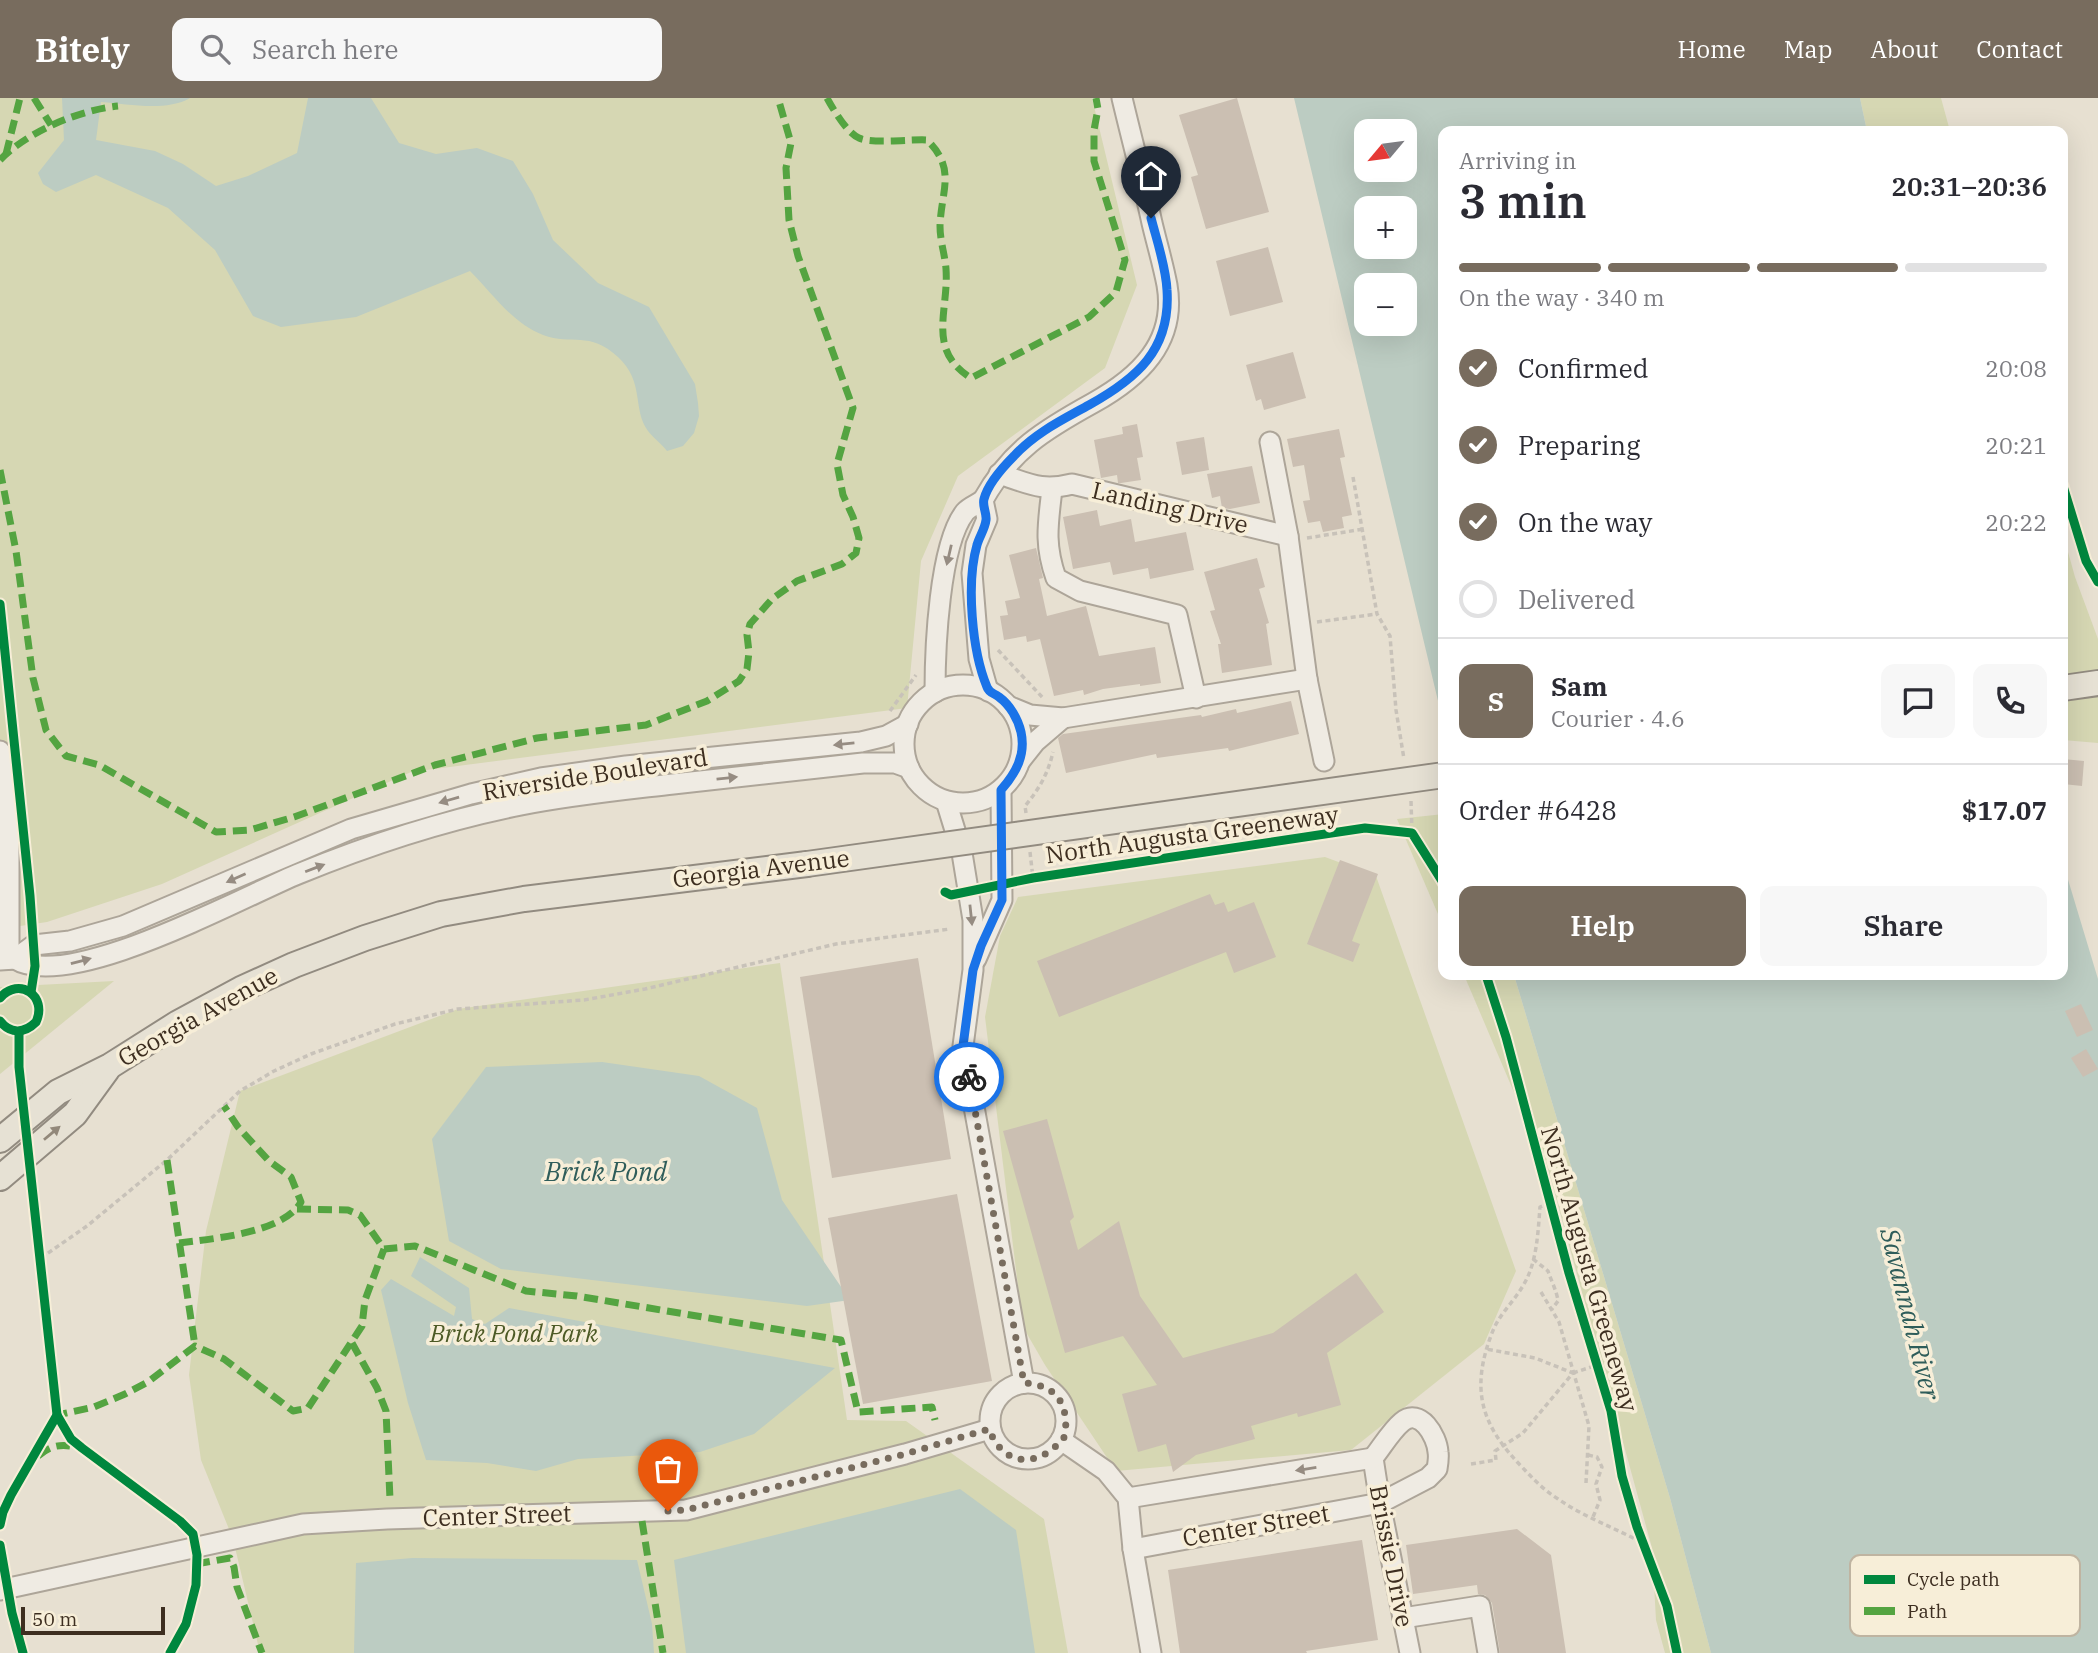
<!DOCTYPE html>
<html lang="en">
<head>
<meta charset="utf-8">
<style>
  body { margin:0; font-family:"IBM Plex Serif",serif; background:#f7f7f7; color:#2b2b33; height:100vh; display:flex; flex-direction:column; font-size:26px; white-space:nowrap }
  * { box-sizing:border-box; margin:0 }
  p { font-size:23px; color:#7c7c81 }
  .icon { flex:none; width:38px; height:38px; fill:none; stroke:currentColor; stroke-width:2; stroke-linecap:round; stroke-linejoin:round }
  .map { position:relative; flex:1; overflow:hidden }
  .details { position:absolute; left:1438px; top:28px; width:630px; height:854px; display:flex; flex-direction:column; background:#fff; border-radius:14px; box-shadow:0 7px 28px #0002 }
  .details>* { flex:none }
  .needle { width:46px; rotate:241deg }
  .controls { position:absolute; left:1354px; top:21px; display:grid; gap:14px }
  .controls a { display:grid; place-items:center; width:63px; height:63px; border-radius:14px; background:#fff; box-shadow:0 7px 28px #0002; font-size:35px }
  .scale { position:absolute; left:21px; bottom:18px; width:144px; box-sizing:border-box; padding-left:7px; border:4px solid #3d2e20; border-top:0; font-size:19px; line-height:24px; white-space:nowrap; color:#3d2e20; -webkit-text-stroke:5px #f7eed8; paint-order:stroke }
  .pin { position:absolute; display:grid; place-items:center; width:60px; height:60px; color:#fff; margin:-72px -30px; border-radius:50% 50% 50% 0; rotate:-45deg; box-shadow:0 0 7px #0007 }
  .pin .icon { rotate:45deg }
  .courier { position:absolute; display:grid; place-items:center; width:70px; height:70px; margin:-35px; border:5px solid #1a73e8; border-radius:50%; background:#fff; color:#222; box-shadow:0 2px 9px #0007 }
  .headline em { font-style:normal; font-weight:600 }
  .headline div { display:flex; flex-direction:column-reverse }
  .headline { display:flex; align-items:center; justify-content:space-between; height:119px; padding:0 21px }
  h1 { font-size:46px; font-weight:600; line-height:52px }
  .bar { display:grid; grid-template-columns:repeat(4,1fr); gap:10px 7px; align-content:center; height:84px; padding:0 21px }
  .bar i { height:9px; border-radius:5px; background:#e1e1e2 }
  .bar .current { background:#786c5e }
  .bar p { grid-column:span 4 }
  .line { display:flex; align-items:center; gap:18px; padding:0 21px; border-top:2px solid #e1e1e2 }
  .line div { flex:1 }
  .round { display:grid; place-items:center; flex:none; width:74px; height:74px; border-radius:14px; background:#f7f7f7 }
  ol { padding:0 21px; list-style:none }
  li { display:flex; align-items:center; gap:21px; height:77px }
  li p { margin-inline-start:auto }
  li .icon { padding:7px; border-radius:50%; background:#786c5e; color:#fff; stroke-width:4 }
  li:last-child { color:#7c7c81 }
  li i { width:38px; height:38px; border:4px solid #e1e1e2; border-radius:50% }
  .action { display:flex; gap:14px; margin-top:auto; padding:14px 21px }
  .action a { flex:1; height:80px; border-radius:14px; background:#786c5e; color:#fff; font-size:28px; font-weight:600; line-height:80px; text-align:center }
  .action a+a { background:#f7f7f7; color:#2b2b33 }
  header { display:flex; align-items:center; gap:42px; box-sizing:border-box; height:98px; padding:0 35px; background:#786c5e; color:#fff }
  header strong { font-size:33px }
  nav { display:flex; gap:38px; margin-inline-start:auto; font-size:24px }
  .search { width:490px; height:63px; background:#f7f7f7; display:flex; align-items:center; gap:18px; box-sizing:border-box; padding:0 24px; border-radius:14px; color:#7c7c81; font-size:26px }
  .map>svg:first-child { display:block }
</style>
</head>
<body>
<header>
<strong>Bitely</strong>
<div class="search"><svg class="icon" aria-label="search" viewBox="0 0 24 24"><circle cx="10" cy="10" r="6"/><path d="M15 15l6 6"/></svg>Search here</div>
<nav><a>Home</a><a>Map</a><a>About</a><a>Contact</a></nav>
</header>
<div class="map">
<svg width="2098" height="1555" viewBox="0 0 2098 1555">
  <rect width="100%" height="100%" fill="#e7e0d1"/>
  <g fill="#d6d7b3">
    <path d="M0,0H1092L1137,187L1105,270L958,378L921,463L907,610L411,674L162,786L47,824L0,831Z"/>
    <path d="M1860,0H1941L1950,33H1867Z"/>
    <path d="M2063,436L2075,479L2098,541V645L2063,642Z"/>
    <path d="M1444,716V830L1397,721Z"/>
    <path d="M1325,759L1376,778L1516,1173L1484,1246L1351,1352L1116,1373L1045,1267L1023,1229L985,919L1000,838L1018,799Z"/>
    <path d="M780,865L847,1322L906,1323L1044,1421L1068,1555H260L233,1441L201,1362L189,1277L206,1133L240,993L458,911Z"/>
    <path d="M1464,877H1514L1670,1400L1711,1555H1665L1656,1522L1652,1450L1551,1081Z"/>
    <path d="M114,883L0,976V889Z"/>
  </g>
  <g fill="#bcccc2" fill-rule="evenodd">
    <path d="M62,0H190C166,14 128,6 101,4L96,42L155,53L183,66L216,88L248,78L297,55L308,0H371L399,45L436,56L477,50L513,63L533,96L553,142L598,185L649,209L695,286L698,305L699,318L694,335L683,348L667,353C662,346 653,340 648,333C632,311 645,284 618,259C589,232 572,248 543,237C512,225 493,196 470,173L356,219L281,229L253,218L215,152L168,110L96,77L56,94L43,86L38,75L64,42Z"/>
    <path d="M1294,0H1860L1867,33H1444V628ZM1367,33H1405V72H1367ZM1367,110H1405V149H1367ZM1405,187V226H1367V187Z"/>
    <path d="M2063,765L2098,881V1555H1711L1670,1400L1514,877H2063Z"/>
    <path d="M602,964L699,978L757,1010L782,1102L850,1202L807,1208L501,1171L449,1143L432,1041L486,969Z"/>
    <path d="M420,1159L469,1190L472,1221L485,1226L509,1210L835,1270L754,1336L700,1354L578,1361L536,1373L487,1365L426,1362L408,1305L381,1192L391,1181L454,1218L456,1209L411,1178Z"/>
    <path d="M960,1391L1016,1432L1035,1555H686L674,1462Z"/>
    <path d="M412,1460L637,1462L652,1526L654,1555H354L356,1465Z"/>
  </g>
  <g fill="#cbbfb2">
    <path d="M1237,0L1269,114L1206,131L1191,79L1198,77L1179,17Z"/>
    <path d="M1268,149L1283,204L1230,218L1216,163Z"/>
    <path d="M1293,254L1306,300L1264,312L1261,301L1256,303L1246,267Z"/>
    <path d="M1137,326L1143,359L1137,360L1141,382L1121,385H1118L1117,377L1101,380L1094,342L1123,336L1122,329Z"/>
    <path d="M1339,331L1345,359L1340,360L1352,417L1342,419L1344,430L1323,434L1320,423L1308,425L1303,403L1310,402L1304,367L1293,369L1287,341Z"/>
    <path d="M1204,339L1209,372L1182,377L1176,344Z"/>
    <path d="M1252,368L1260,405L1230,411L1222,410L1220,398L1212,400L1207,376Z"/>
    <path d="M1097,412L1100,428L1131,421L1135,444L1186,434L1194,472L1150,481L1148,470L1113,477L1110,464L1073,471L1063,419Z"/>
    <path d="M1036,450L1043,480L1039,481L1047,518L1086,508L1099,558L1155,549L1161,585L1140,588V586L1103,591L1084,597L1083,592L1054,598L1040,541L1027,544L1026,538L1004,542L1000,518L1008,517L1005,503L1020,500L1009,457Z"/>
    <path d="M1257,460L1265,489L1259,491L1269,525L1266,526L1272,567L1222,575L1218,546H1221L1210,513L1215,512L1204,474Z"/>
    <path d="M1291,603L1299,636L1229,653L1228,650L1157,660L1156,656L1066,675L1058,640L1063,636L1201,617L1202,619L1236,611L1237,615Z"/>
    <path d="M2063,661L2084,663L2082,688L2063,686Z"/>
    <path d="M1340,762L1378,776L1352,843L1360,846L1353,864L1307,846Z"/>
    <path d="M1210,796L1215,807L1224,804L1228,814L1254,804L1276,859L1234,875L1226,854L1059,919L1037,863Z"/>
    <path d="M918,860L951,1061L832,1080L800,879Z"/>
    <path d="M2081,906L2093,932L2077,939L2065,913Z"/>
    <path d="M2086,951L2098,971L2083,979L2071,960Z"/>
    <path d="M1047,1021L1074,1119L1070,1123L1078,1152L1119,1123L1140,1198L1183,1260L1273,1235L1356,1175L1384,1214L1327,1255L1341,1307L1298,1319L1297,1315L1251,1328L1255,1341L1196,1357L1173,1374L1166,1346L1138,1354L1122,1296L1157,1287L1123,1238L1065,1255L1003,1033Z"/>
    <path d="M957,1096L992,1283L863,1306L828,1120Z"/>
    <path d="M1517,1431L1551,1457L1566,1555H1500L1492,1505L1485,1497L1478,1496L1477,1487L1413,1496L1406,1447Z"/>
    <path d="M1362,1442L1378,1542L1306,1553L1307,1555H1180L1168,1472Z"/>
  </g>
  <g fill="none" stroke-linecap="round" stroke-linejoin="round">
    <defs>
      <g id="minor">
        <path d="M999,376C1028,385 1041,394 1072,386L1288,438"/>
        <path d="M1052,391C1048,426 1044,446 1056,480L1080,493L1177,517L1196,600"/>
        <path d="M983,402C1011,352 1044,332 1093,305C1138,280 1177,245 1167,187C1163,166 1157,146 1152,125C1143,83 1132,42 1122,0"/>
        <path d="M983,402L987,421L976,447L972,475L979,561L988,593"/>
        <path d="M1307,581L1324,663"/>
        <circle cx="963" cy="646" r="59"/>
        <path d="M935,594C935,551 939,447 965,414C969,409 978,406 983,402"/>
        <path d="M1008,608L1030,617L1063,620L1307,581L1288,438L1270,344"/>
        <path d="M0,653L9,743V861"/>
        <path d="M1020,663L1035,644L1063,620"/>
        <path d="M946,703L962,755L973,822V872L963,948L1024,1285"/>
        <path d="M15,861C68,895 242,799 298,776C369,747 445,722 521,707C571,697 622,692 673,686C737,679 800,672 863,665H895L909,670"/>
        <path d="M976,861L1002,802L1001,692"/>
        <path d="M0,862L15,861L34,847L70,843L123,828L351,731L471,696L541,680L626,668L861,644L886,638L908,626"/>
        <circle cx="1028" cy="1323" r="38"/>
        <path d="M1061,1342L1106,1373L1128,1400L1133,1451L1151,1555"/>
        <path d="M1373,1360L1380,1405L1410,1555"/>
        <path d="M1128,1400L1373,1360"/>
        <path d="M1133,1451L1380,1405L1428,1380L1437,1371C1438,1365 1439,1359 1438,1354C1437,1338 1420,1309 1402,1324C1391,1333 1382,1349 1373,1360"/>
        <path d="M0,1492L303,1426L387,1421L686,1412L905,1356L990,1331"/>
        <path d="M1403,1520L1480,1508L1488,1555"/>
      </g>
      <g id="major">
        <path d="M2063,590L2098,585"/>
        <path d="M0,1042L58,994L110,968L178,925L241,891L294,867L365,840L441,816L524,801L807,766"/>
        <path d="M0,1080L75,1016L107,972"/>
      </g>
    </defs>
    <use href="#minor" stroke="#ada599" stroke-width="23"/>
    <use href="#major" stroke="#928b80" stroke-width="28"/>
    <g stroke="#c8c2b9" stroke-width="3.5" stroke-dasharray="5 3.5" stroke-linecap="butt">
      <path d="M1353,379L1377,516L1390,538L1396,612L1404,661"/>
      <path d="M1307,440L1364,431"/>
      <path d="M1317,524L1377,516"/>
      <path d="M998,552L1043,600"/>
      <path d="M890,613L916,577"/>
      <path d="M1411,703L1412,735"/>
      <path d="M1026,715L1025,708C1039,691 1048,676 1053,654"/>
      <path d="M1030,754L1033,780"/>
      <path d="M1550,1105L1540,1109C1538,1134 1537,1164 1524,1186C1514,1204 1499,1216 1492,1235C1470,1292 1481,1327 1522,1369C1533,1381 1544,1392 1558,1401C1584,1419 1615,1430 1643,1445"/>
      <path d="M41,1160L87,1128L167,1062L240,993L274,973L311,956L395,926L458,911L584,902L645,891L836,846L950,831"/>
      <path d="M1533,1161L1548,1173C1551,1182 1557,1194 1558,1203L1552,1211"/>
      <path d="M1541,1194L1559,1224L1589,1328L1586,1385"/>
      <path d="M1573,1275L1597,1267"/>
      <path d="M1588,1357L1597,1359L1602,1369L1596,1386L1600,1402L1593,1419"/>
      <path d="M1471,1366L1496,1362L1495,1353L1523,1335L1573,1275L1535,1260L1486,1251"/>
    </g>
    <use href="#minor" stroke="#efebe3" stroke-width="19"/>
    <use href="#major" stroke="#e6e1d4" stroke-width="24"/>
    <defs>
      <path id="major-bridge" d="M807,766L1444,677"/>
    </defs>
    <use href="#major-bridge" stroke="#928b80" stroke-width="28" stroke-linecap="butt"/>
    <use href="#major-bridge" stroke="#e6e1d4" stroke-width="24"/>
    <g stroke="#54a441" stroke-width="7" stroke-dasharray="14 7" stroke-linecap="butt">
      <path d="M34,0L51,27"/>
      <path d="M827,0C833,11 847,35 859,40C871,46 912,41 927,42C957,71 941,93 940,128C940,143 945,157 946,171C949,213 926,252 971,280L1089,219L1116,194L1125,162L1094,63V32L1098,11L1096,0"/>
      <path d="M6,56L20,0"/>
      <path d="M0,62C27,34 79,12 118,8"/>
      <path d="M0,372L16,453L33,580L46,632L66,658L99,667L216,734L250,732L294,719L435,667L537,640L646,627L707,603L739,583L747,571L749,554L747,537L750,526L772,501L797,483L842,466L856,455L859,440L853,419L843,397L837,366L853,310L798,158L789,122L786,70L791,45L778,0"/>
      <path d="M167,1062L195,1248"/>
      <path d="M297,1111L348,1112L360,1117L384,1151L415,1148L526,1193L577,1198L841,1242L858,1314L932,1309L935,1322"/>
      <path d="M179,1145C211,1141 284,1135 301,1104L291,1079L269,1063L238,1029L224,1008"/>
      <path d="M352,1245L377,1290L386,1313L390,1401"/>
      <path d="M59,1320L57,1317L94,1309L125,1296L148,1284L195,1248L224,1261L293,1313L308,1310L362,1228L365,1202L384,1151"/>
      <path d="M38,1358C51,1347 62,1345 79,1350"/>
      <path d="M642,1423L663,1555"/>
      <path d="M196,1466L230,1460L234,1469L237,1489L262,1555"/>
    </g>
    <defs>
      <g id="cycleway">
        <path d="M2063,388L2086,463L2098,484"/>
        <path d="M0,506L30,798L35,868L31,894"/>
        <path d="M945,794L951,797L1033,780L1365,730L1412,735L1444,786"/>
        <path d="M1486,877L1506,939L1569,1175L1611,1313L1622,1378L1637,1429L1667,1508L1677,1555"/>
        <path d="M0,900C19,878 48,898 36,924C24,936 10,936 0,923"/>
        <path d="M57,1317L71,1341L82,1350L180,1423L193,1436L197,1457L196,1487L186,1526L170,1555"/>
        <path d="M0,1427L3,1414L11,1397L57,1317L19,969V934"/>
        <path d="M0,1447L12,1515L23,1555"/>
      </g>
    </defs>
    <use href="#cycleway" stroke="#f7eed8" stroke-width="13"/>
    <use href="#cycleway" stroke="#00873e" stroke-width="9"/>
  </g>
  <defs><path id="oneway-solid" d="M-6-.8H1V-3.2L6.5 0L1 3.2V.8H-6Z" transform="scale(1.75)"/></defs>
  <g fill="#968c82">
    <use href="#oneway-solid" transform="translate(949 457) rotate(103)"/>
    <use href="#oneway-solid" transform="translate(844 646) rotate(174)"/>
    <use href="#oneway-solid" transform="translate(727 680) rotate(-6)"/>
    <use href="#oneway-solid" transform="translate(449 702) rotate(164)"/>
    <use href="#oneway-solid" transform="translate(315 770) rotate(-21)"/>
    <use href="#oneway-solid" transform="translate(236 780) rotate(156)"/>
    <use href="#oneway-solid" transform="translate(971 817) rotate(84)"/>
    <use href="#oneway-solid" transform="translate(81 863) rotate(-15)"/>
    <use href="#oneway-solid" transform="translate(1306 1371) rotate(171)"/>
  </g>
  <use fill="#92887a" href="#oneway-solid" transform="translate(52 1035) rotate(-40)"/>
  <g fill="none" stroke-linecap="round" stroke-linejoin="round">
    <path stroke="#786c5e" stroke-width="7" stroke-dasharray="0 12.6" d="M668,1413L686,1412L905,1356L989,1331C1004,1371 1041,1370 1065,1338C1069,1306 1057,1287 1024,1285L969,979"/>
    <path stroke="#1a73e8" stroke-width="9" d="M969,979L963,948L973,872L981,848L1002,802L1001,692C1016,675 1026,657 1021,634C1018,621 1010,607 999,599C994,595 989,595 987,589C972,553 966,485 977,447C979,439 985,431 986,422C987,415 982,408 984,401C988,386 1003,369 1014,358C1035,335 1062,322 1089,307C1136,281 1171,252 1167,192C1166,169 1157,143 1151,120"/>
  </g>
  <g text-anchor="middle" stroke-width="7" stroke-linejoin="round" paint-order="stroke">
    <g font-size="24" fill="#3d2e20" stroke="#f7eed8">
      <text transform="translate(1170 410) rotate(13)" y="8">Landing Drive</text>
      <text transform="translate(595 677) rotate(-9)" y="8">Riverside Boulevard</text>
      <text transform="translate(1192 737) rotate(-8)" y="8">North Augusta Greeneway</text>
      <text transform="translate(761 771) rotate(-7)" y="8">Georgia Avenue</text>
      <text transform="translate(198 919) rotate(-29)" y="8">Georgia Avenue</text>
      <text transform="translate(1589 1171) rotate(74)" y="8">North Augusta Greeneway</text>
      <text transform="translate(497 1418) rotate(-2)" y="8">Center Street</text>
      <text transform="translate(1256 1428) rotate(-10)" y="8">Center Street</text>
      <text transform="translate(1391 1458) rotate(79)" y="8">Brissie Drive</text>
    </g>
    <g font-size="24" font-style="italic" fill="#4d5a26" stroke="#f7eed8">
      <text x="514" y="1244">Brick Pond Park</text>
    </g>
    <g font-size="26" font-style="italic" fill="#2f5d5a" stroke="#f7eed8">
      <text x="606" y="1083">Brick Pond</text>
      <text transform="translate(1910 1216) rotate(76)" y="9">Savannah River</text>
    </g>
  </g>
  <rect x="1850" y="1457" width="230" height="81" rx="10" fill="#f7eed8" stroke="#bfb4a1" stroke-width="2"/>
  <rect x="1864" y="1477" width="31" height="9" fill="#00873e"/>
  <rect x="1864" y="1509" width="31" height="8" fill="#54a441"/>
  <g font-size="19" fill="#3d2e20">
    <text x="1907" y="1488">Cycle path</text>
    <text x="1907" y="1520">Path</text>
  </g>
</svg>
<div class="controls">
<a><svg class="needle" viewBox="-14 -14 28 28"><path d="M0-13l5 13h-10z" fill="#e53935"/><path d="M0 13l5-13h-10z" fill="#7c7c81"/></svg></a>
<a>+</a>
<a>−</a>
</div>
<div class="scale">50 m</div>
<div class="pin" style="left:668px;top:1413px;background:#ea580c"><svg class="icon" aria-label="bag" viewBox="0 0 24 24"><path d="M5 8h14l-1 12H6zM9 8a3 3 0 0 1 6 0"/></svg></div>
<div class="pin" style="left:1151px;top:120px;background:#1f2937"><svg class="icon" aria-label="home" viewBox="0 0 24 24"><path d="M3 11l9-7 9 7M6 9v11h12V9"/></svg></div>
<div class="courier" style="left:969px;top:979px"><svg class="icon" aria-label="bike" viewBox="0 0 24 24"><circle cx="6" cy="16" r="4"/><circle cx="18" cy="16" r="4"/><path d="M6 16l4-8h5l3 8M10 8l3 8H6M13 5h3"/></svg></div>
<section class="details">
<div class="headline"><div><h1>3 min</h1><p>Arriving in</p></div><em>20:31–20:36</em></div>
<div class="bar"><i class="current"></i><i class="current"></i><i class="current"></i><i></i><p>On the way · 340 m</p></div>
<ol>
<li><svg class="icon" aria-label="check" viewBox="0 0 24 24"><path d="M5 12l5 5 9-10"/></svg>Confirmed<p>20:08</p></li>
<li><svg class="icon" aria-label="check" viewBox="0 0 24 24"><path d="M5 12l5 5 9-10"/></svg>Preparing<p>20:21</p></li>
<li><svg class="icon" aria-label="check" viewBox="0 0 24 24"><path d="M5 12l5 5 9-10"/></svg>On the way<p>20:22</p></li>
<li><i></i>Delivered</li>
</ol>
<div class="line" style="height:126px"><b class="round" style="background:#786c5e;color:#fff">S</b><div><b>Sam</b><p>Courier · 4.6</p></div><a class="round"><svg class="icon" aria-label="chat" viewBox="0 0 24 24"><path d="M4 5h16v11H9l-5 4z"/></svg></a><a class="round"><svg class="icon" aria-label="phone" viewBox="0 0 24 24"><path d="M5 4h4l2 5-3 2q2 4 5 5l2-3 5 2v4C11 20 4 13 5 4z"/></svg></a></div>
<div class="line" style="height:91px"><div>Order #6428</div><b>$17.07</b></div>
<div class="action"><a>Help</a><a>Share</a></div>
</section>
</div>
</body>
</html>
